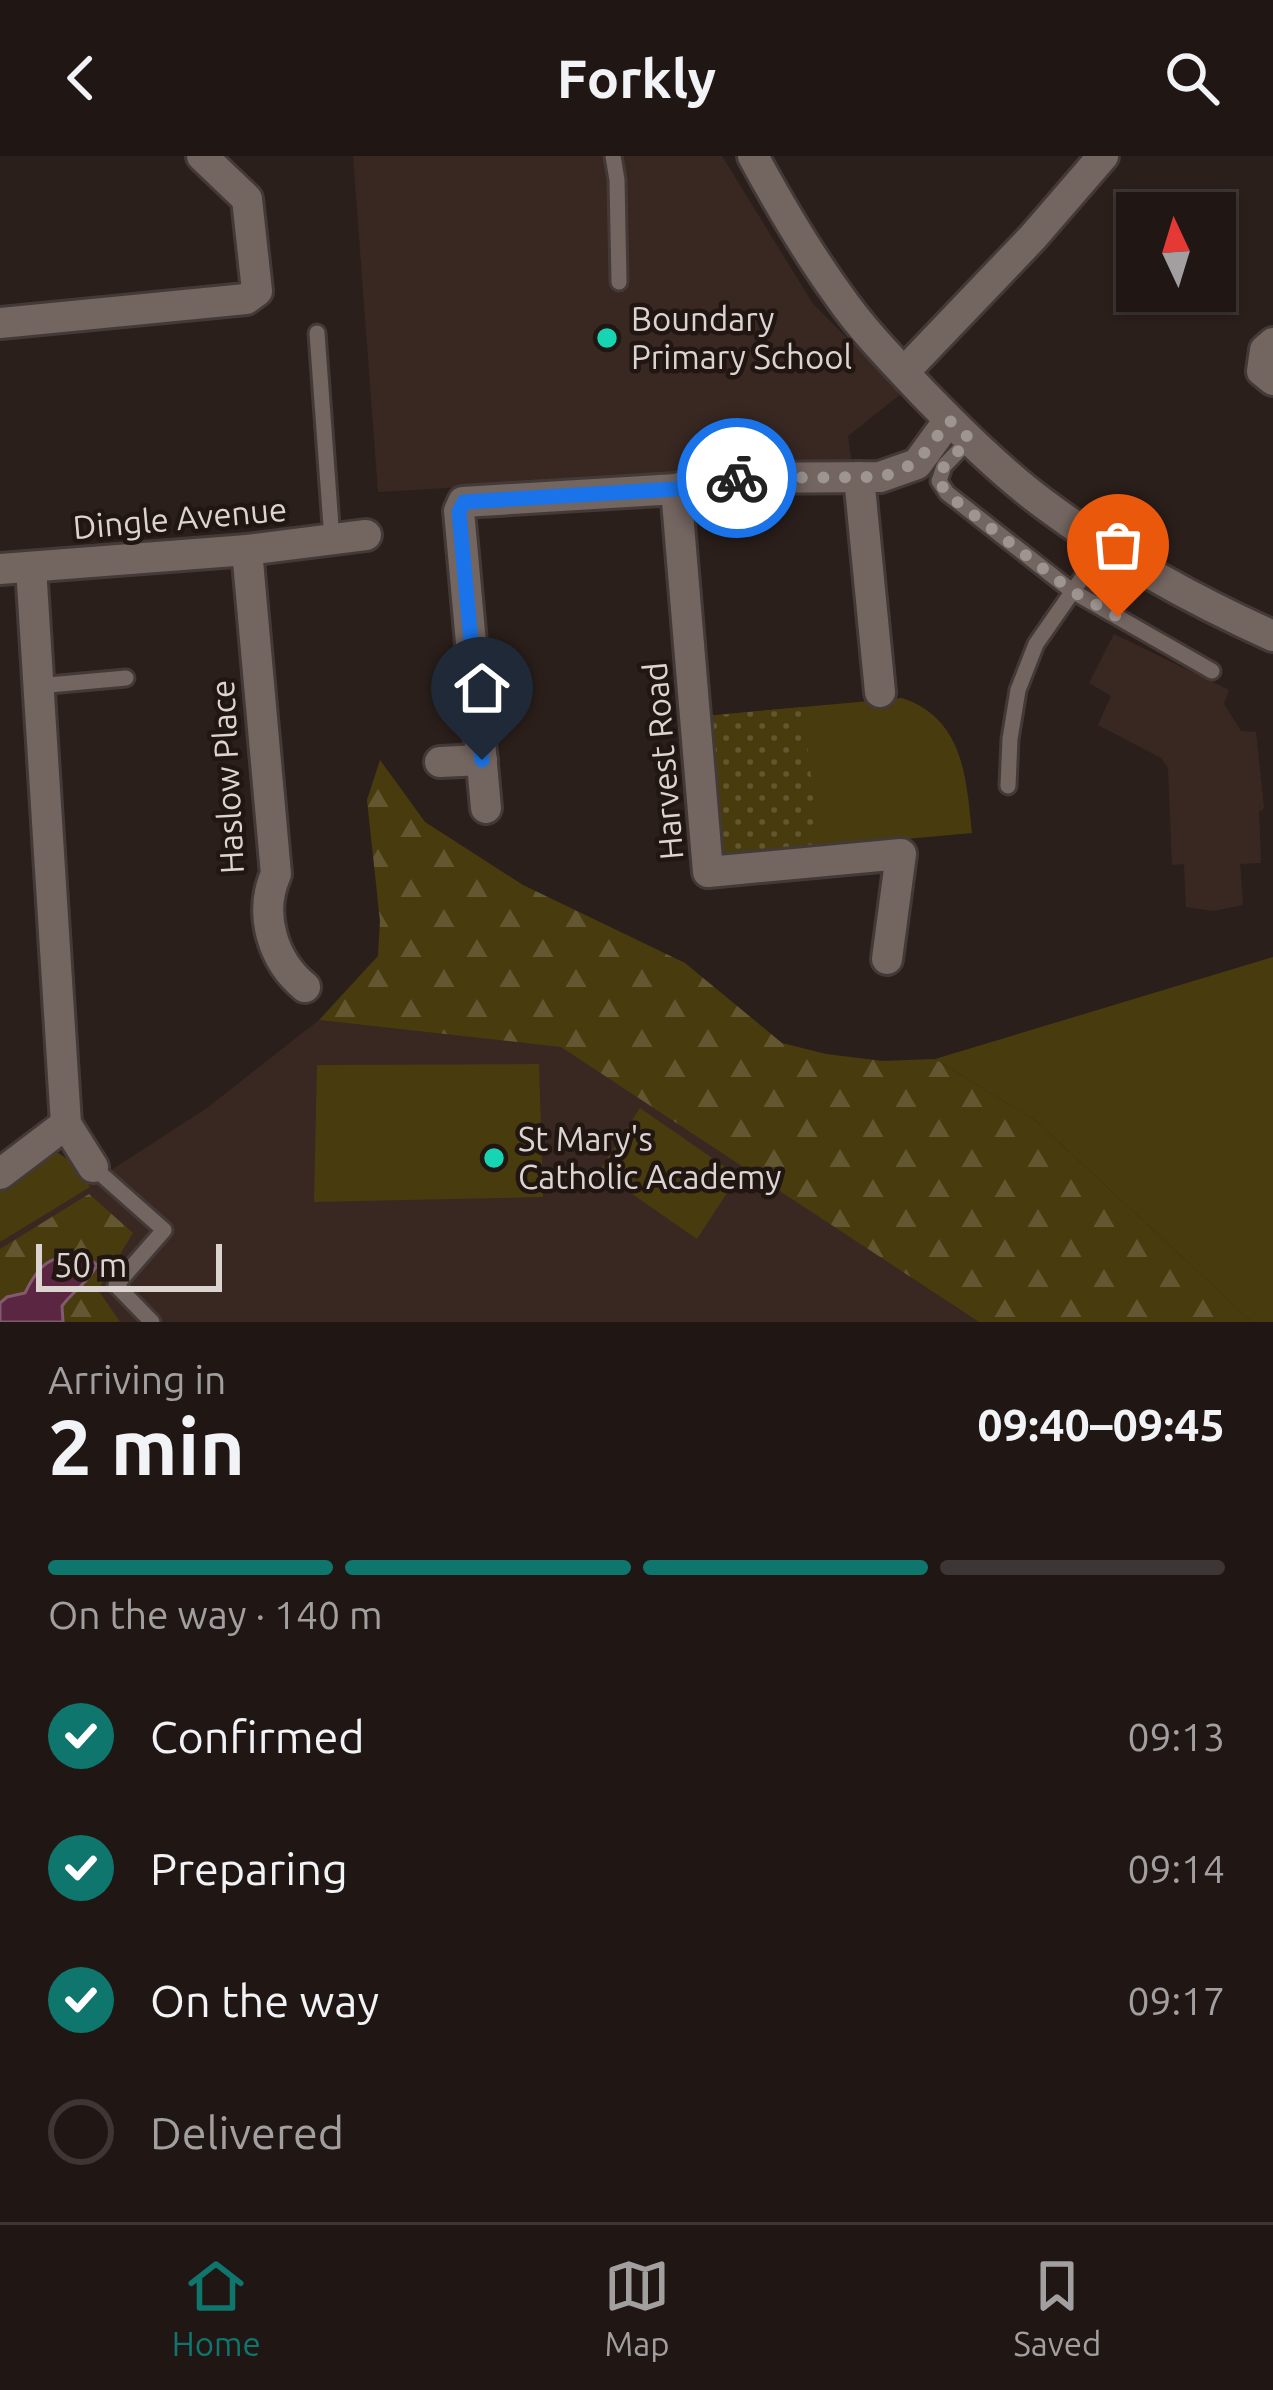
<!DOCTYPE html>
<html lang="en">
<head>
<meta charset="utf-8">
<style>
  body { margin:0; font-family:Ubuntu,sans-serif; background:#28201d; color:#f1f3f6; height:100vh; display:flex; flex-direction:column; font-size:45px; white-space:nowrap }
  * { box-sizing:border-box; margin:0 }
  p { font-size:39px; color:#a29fa0 }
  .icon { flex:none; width:66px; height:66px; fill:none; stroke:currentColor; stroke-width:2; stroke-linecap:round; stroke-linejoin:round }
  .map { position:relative; height:1166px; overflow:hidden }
  .panel { display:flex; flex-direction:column; background:#201714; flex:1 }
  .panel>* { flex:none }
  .needle { width:78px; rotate:356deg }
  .controls { position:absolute; left:1116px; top:36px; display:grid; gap:24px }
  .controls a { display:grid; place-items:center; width:120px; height:120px; border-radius:0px; background:#201714; box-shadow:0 3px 9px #0004,0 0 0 3px #3d3634; font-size:60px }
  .scale { position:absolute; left:36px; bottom:30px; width:186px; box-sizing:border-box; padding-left:12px; border:6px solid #dcd4d1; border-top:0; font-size:33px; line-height:42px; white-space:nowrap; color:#dcd4d1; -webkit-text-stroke:9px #211612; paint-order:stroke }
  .pin { position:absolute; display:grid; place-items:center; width:102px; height:102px; color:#fff; margin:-123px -51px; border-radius:50% 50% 50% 0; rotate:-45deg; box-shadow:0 0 12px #0007 }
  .pin .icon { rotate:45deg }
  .courier { position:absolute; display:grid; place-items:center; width:120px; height:120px; margin:-60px; border:9px solid #1a73e8; border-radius:50%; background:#fff; color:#222; box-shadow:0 3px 15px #0007 }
  .overview em { font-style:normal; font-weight:700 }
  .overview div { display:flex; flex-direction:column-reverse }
  .overview { display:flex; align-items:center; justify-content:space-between; height:204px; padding:0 48px }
  h1 { font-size:78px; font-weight:700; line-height:90px }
  .bar { display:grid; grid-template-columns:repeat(4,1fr); gap:18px 12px; align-content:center; height:144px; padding:0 48px }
  .bar i { height:15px; border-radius:9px; background:#3d3634 }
  .bar .on { background:#0f766e }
  .bar p { grid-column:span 4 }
  ol { padding:0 48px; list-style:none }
  li { display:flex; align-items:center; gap:36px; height:132px }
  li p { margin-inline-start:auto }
  li .icon { padding:12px; border-radius:50%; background:#0f766e; color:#fff; stroke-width:4 }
  li:last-child { color:#a29fa0 }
  li i { width:66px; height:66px; border:6px solid #3d3634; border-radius:50% }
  header { display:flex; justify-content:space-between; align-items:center; height:156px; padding:0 48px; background:#201714; font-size:54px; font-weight:700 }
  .dock { display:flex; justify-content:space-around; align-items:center; height:168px; border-top:3px solid #3d3634; background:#201714; font-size:33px; color:#a29fa0 }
  .dock a { display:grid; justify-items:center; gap:6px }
  .dock .on { color:#0f766e }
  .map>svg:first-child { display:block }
</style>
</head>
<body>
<header><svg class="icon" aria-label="back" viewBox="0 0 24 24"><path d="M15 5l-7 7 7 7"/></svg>Forkly<svg class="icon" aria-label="search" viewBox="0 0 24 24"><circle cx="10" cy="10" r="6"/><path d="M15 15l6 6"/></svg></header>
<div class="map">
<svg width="1273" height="1166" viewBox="0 0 1273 1166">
  <defs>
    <pattern id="forest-firs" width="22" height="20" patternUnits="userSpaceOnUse" patternTransform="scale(3)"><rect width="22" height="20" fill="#483c0e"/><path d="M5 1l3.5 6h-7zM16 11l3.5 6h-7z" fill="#625730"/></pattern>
    <pattern id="park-dots" width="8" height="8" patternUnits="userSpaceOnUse" patternTransform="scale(3)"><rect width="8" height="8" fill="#483c0e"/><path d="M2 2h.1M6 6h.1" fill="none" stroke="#625730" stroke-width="1.8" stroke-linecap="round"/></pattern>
  </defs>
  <rect width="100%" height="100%" fill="#2b1f1b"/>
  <g fill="#392822">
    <path d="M353,0H722L813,148L902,237L848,280L852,308L378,336Z"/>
    <path d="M1114,478L1229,534L1224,548L1241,575L1256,576L1264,652L1259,656L1261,707L1240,708L1243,749L1213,755L1186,751L1184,708L1172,709L1168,612L1161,602L1098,569L1111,540L1089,527Z"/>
    <path d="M319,864L564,891L979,1166H0V1086L207,952Z"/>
  </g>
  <g fill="#483c0e">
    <path d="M902,542C964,563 966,621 972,677L718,700L706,560Z"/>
    <path d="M1273,801V1166H1252L1035,964L935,903Z"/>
    <path d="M539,908L543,1041L314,1046L317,909Z"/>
    <path d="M640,952L738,1020L697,1083L599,1015Z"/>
    <path d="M40,989C64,997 77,1009 90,1031L0,1086V1018Z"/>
  </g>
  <g fill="url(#forest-firs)">
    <path d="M380,604L425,666L523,729L685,807L782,887L826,898L883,905L935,903L1035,964L1252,1166H979L561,891L319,864L378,800L380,765L367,644Z"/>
    <path d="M89,1038L133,1077L98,1134L120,1166H0V1093Z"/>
  </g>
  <path fill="url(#park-dots)" d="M803,551L819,690L718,700L706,560Z"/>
  <path fill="#5a2642" stroke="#815a6d" stroke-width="3" d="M84,1098L97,1109C88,1127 74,1134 62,1150L63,1166H0V1147L7,1141L25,1137C40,1106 49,1101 84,1098Z"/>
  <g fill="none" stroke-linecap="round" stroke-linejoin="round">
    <defs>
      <g id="lane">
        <path d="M613,0L617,24L619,126"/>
        <path d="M317,177L332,384"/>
        <path d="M970,283L944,310L939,325L947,337L1072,435L1212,515"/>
        <path d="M38,530L126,522"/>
        <path d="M1008,630L1010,583L1018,534L1036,488L1105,389"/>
        <path d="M93,1011L164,1074L116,1129L152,1166"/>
      </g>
      <g id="street">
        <path d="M753,0C779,48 807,96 839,140C863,175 894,206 923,237C961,276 1000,315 1044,348C1115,401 1193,444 1273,480"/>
        <path d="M0,167L246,143L257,135L247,43L202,0"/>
        <path d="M1273,187L1265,194L1262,215L1273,224"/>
        <path d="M904,216L1033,81L1103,0"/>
        <path d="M859,321L880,536"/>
        <path d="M676,333L708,716L901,698L887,803"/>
        <path d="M247,394L276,718C258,758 273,805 305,831"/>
        <path d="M31,411L66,968L93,1011"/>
        <path d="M0,413L247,394L366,379"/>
        <path d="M440,606L482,604"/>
        <path d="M486,652L459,355L463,346L676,333L704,325L738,322L880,321L917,308L949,264"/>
        <path d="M0,1018L66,968"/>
      </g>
    </defs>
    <use href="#lane" stroke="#433a37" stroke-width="21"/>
    <use href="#street" stroke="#433a37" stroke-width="36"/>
    <use href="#lane" stroke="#736560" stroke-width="15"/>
    <use href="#street" stroke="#736560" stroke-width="30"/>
  </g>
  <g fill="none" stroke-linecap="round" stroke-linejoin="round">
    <path stroke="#9e9591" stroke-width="12" stroke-dasharray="0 21.6" d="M737,322L880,321C921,310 925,296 949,264L970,283L944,310L939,325L947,338L1072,435L1118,461"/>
    <path stroke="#1a73e8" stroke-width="15" d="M482,604L459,356L464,346L676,333L704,326L737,322"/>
  </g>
  <g fill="#17d5b3" stroke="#211612" stroke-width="4.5">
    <circle cx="607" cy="182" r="12"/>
    <circle cx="494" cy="1002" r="12"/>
  </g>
  <g text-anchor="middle" stroke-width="9" stroke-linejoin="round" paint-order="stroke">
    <g font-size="33" fill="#dcd4d1" stroke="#211612" text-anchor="start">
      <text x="631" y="175">Boundary<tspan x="631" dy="38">Primary School</tspan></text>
      <text x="518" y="995">St Mary's<tspan x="518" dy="38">Catholic Academy</tspan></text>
    </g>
    <g font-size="33" fill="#dcd4d1" stroke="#211612">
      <text transform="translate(180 362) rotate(-5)" y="12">Dingle Avenue</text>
      <text transform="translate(663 605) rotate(-95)" y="12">Harvest Road</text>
      <text transform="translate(227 621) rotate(-93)" y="12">Haslow Place</text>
    </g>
  </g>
</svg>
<div class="controls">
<a><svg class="needle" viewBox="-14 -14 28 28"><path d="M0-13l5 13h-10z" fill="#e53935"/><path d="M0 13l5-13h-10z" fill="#a29fa0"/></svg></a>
</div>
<div class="scale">50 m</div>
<div class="pin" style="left:1118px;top:461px;background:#ea580c"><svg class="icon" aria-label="bag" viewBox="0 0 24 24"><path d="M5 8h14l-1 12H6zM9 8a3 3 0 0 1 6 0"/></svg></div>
<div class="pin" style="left:482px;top:604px;background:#1f2937"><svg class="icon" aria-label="home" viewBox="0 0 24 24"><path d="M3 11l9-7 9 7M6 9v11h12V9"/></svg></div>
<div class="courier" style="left:737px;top:322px"><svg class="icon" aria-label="bike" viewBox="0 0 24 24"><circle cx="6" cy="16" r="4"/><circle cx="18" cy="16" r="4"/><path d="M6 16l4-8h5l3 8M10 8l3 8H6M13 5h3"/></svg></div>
</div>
<section class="panel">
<div class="overview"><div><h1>2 min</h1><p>Arriving in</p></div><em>09:40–09:45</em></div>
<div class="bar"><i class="on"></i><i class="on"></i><i class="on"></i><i></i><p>On the way · 140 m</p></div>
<ol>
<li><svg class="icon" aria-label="check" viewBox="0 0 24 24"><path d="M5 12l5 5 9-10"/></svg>Confirmed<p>09:13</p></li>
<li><svg class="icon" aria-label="check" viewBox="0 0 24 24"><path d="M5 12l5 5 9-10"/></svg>Preparing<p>09:14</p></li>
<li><svg class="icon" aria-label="check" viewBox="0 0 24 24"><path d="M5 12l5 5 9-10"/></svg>On the way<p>09:17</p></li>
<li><i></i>Delivered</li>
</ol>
</section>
<nav class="dock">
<a class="on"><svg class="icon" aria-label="home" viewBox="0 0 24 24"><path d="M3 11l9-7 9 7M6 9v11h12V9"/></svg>Home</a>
<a><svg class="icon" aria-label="map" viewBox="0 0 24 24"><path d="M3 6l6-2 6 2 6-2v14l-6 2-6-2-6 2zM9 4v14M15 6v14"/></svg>Map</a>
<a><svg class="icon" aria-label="saved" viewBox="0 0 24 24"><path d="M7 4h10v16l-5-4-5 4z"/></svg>Saved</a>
</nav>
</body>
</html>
